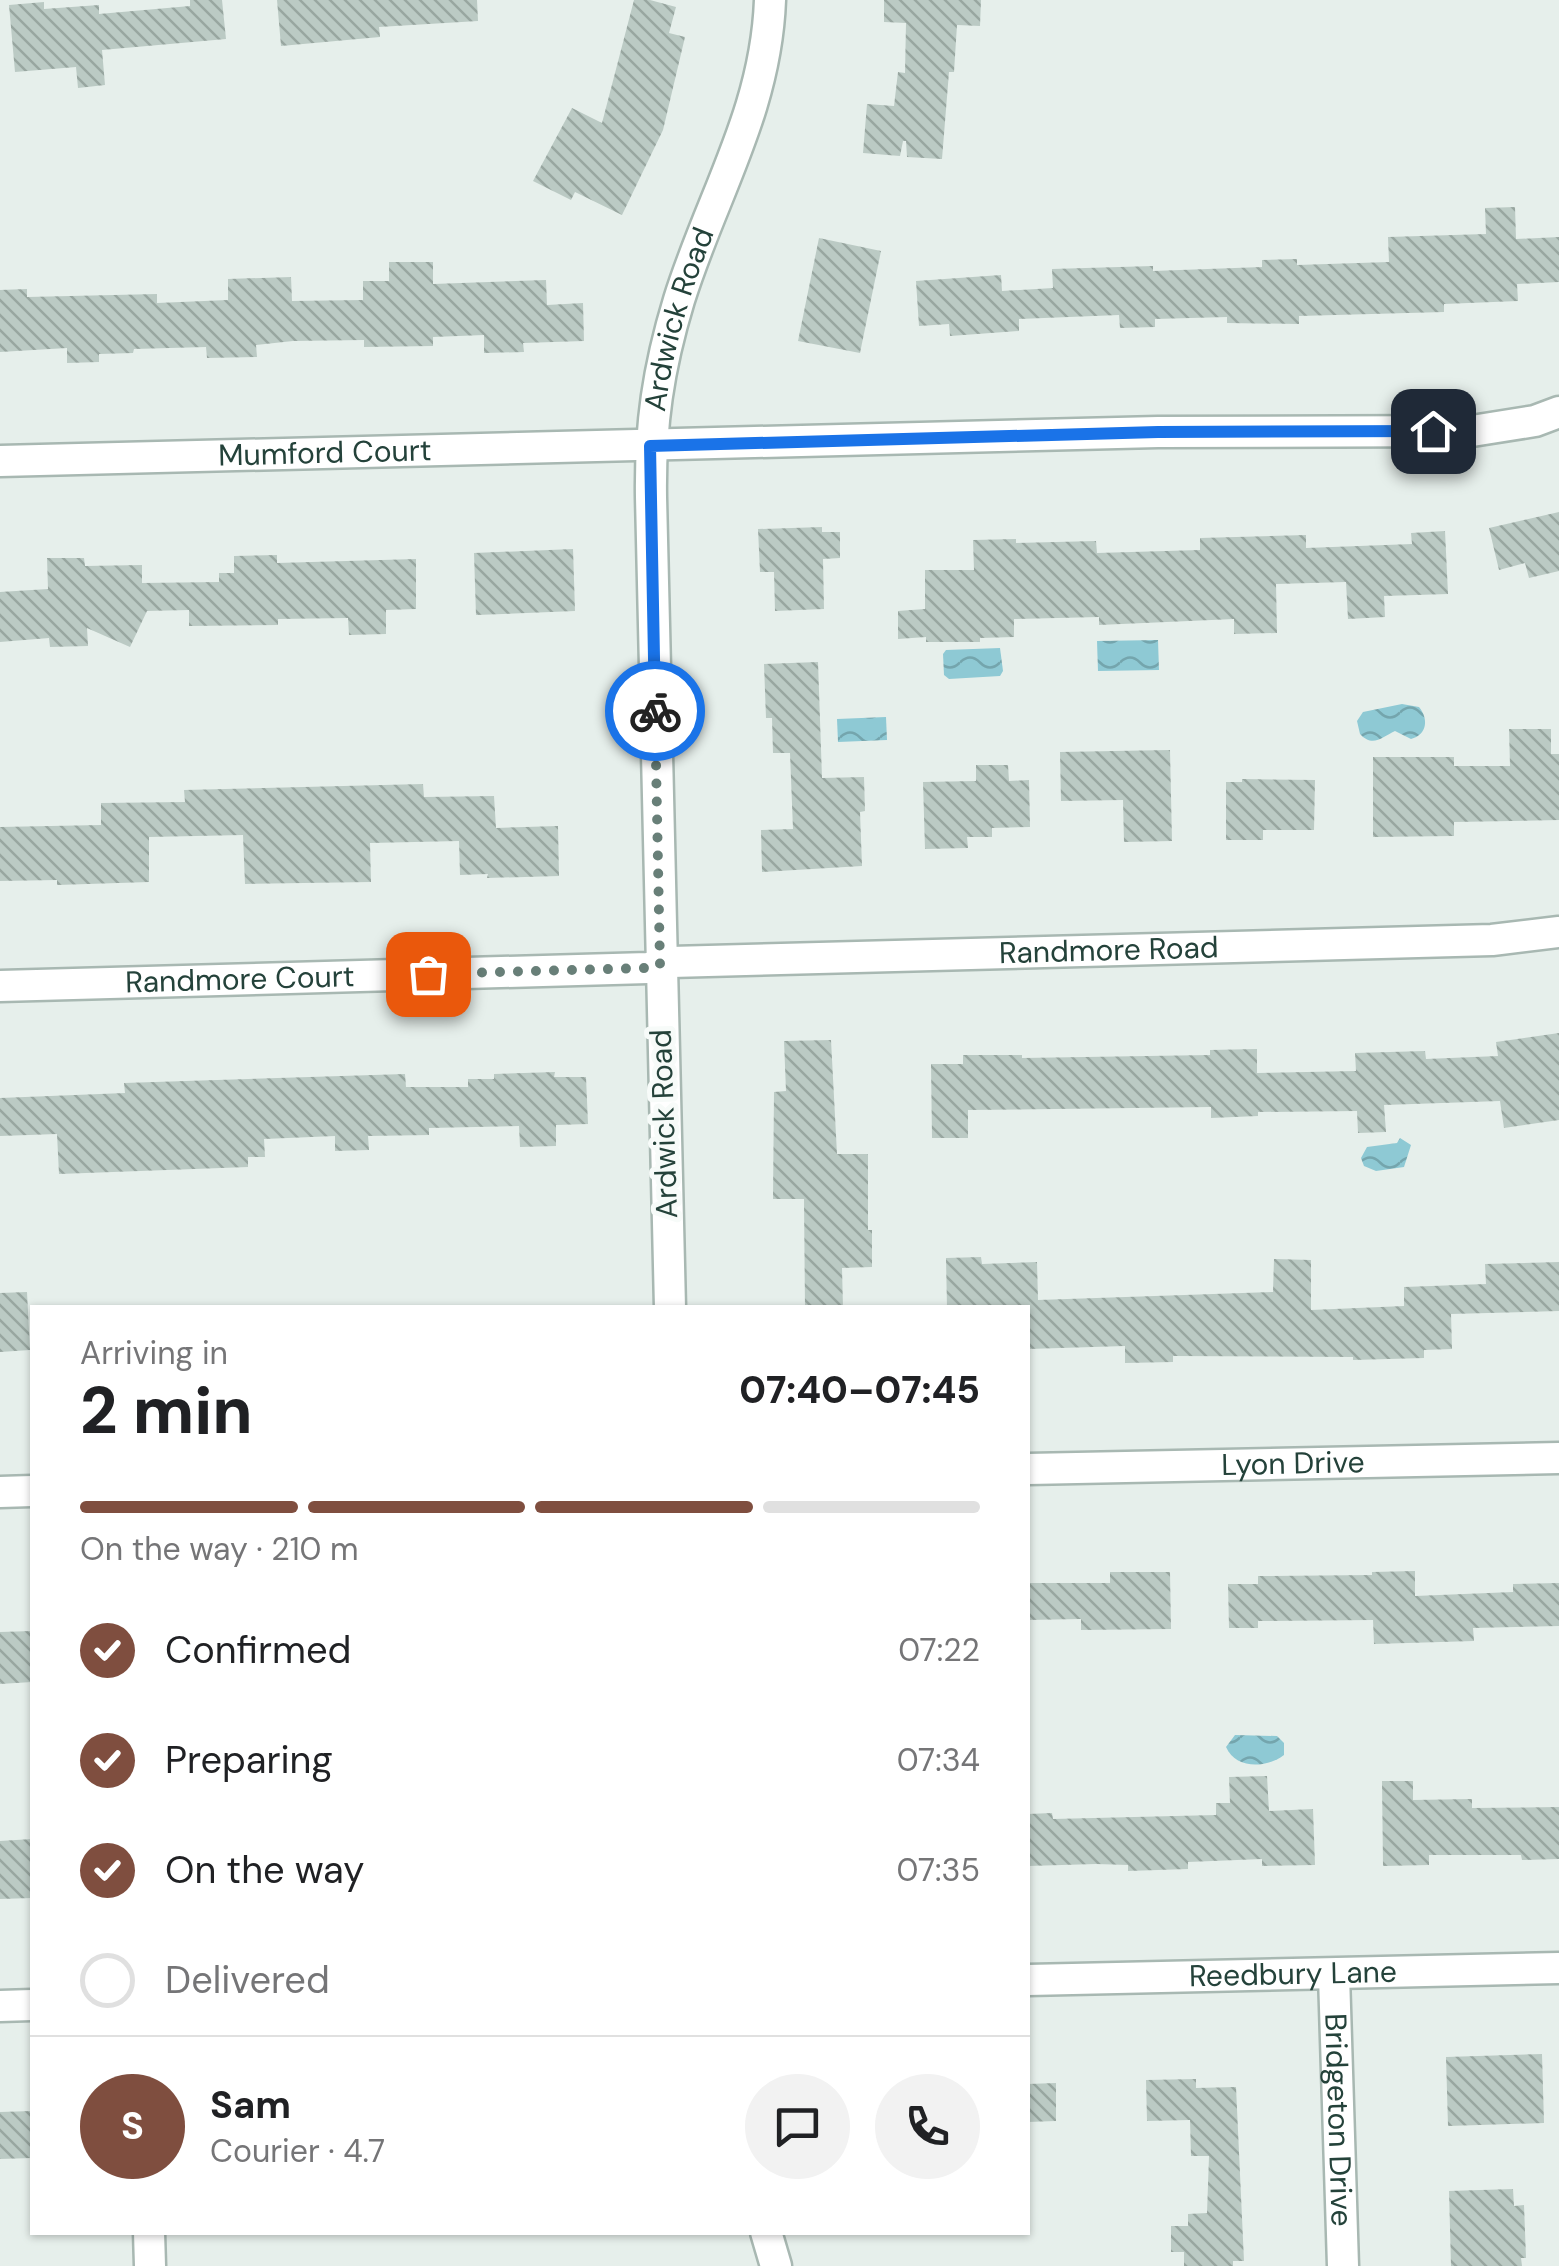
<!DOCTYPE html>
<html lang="en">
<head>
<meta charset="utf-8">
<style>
  body { margin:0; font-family:"DM Sans",sans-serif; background:#f2f2f2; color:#202124; height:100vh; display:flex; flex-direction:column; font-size:38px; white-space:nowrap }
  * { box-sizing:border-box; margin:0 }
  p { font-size:32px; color:#757577 }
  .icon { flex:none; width:55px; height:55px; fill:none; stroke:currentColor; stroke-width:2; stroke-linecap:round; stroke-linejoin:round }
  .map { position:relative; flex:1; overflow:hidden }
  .sheet { position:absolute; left:30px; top:1305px; width:1000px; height:930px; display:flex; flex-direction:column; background:#fff; border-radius:0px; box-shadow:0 2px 8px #0004 }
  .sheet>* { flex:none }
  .pin { position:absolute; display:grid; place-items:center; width:85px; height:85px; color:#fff; margin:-42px; border-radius:20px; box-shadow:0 5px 15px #0006 }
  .courier { position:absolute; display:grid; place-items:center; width:100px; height:100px; margin:-50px; border:8px solid #1a73e8; border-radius:50%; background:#fff; color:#222; box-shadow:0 2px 12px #0007 }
  .head em { font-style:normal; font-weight:800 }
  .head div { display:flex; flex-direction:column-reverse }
  .head { display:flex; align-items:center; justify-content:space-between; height:170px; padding:0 50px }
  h1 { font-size:65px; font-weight:800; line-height:75px }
  .bar { display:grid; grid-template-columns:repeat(4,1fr); gap:15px 10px; align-content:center; height:120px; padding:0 50px }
  .bar i { height:12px; border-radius:8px; background:#e0e0e0 }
  .bar .current { background:#7f4e3f }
  .bar p { grid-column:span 4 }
  .line { display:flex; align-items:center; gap:25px; padding:0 50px; border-top:2px solid #e0e0e0 }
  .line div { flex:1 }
  .round { display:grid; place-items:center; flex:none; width:105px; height:105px; border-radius:52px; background:#f2f2f2 }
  ol { padding:0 50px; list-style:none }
  li { display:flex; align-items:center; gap:30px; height:110px }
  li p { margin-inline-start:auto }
  li .icon { padding:10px; border-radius:50%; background:#7f4e3f; color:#fff; stroke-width:4 }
  li:last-child { color:#757577 }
  li i { width:55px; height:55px; border:5px solid #e0e0e0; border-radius:50% }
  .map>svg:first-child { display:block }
</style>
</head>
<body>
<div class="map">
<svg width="1559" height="2266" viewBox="0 0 1559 2266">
  <defs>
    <pattern id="water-waves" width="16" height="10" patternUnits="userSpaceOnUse" patternTransform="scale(2.5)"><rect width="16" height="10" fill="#8ec9d4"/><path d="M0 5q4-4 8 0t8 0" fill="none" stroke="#74a5ad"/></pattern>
    <pattern id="building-back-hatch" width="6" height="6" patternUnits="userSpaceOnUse" patternTransform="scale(2.5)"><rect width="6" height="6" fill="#bbcac4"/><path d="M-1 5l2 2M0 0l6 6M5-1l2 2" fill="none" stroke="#98a6a0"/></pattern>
  </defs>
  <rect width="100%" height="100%" fill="#e6efeb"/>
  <g fill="url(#water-waves)">
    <path d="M1158,640L1159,670L1098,671L1097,641Z"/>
    <path d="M1000,648L1003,671L1000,676L949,679L944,675L943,654L946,650Z"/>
    <path d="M1402,704L1419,707C1429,719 1427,735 1411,739L1395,731C1382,737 1373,748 1360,734L1357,721L1363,712Z"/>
    <path d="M886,717L887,740L838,742L837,719Z"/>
    <path d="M1400,1138L1411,1145L1404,1167L1376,1171L1364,1166L1361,1158L1367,1147L1397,1143Z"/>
    <path d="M1235,1735L1277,1736L1284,1743V1755C1267,1768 1236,1770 1226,1747Z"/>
  </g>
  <g fill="url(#building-back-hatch)">
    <path d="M190,0H222L226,39L102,50L105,85L78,88L76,67L15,72L9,5L44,2V9L99,5V14L190,6Z"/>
    <path d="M277,0H477L478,21L379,27L380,37L281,46Z"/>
    <path d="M634,0H650L676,7L669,33L685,37L663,130L622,215L575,192L571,200L533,181L572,108L602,123Z"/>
    <path d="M884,0H981L980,26L957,25L954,72H949L942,159L907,157L906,141H903L900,156L863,153L867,104L894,106L898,72L905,73L906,23L884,22Z"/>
    <path d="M1515,207L1516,239L1559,237V282L1517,284L1518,301L1444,304V312L1299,316V324L1227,323V317L1155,319V327L1120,328L1119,315L1019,319V331L950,336L949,324L919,326L916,281L1001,275L1002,291L1053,288L1052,269L1153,266V271L1262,267V260L1297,259V265L1389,262L1388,237L1486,234L1485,208Z"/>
    <path d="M819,238L881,251L860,353L798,341Z"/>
    <path d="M389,262H433V284L546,280L547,305L583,303L584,341L523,343L524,352L484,353V335L433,337V346L364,347V340L293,341L256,345L257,357L207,358L206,347L134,349L133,353L99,354V362L67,363V348L0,352V290L27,289V297L157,294V303L228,300V279L291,277L292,301L363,300V281H389Z"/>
    <path d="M1559,512V571L1529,578L1525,563L1499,570L1489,528Z"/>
    <path d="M822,527V532H840V558L823,559L824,609L775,611L774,572H760L758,529Z"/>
    <path d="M1445,531L1448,594L1384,596L1385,617L1348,619L1346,582L1276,584L1277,633L1234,634V619L1099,625V617L1014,619V637L980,638V642H926V637L898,639V611L925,609V570H974L973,540L1016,539V543L1096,541L1097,553L1200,550V538L1306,535V548L1412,544L1411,533Z"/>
    <path d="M573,549L575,611L476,615L474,553Z"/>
    <path d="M277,555V563L416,559V609L386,610V634L349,635L348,618L278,619V625L189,626V610L147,611L130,647L87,628L88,646L50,647L49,638L0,642V592L48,589L47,558H84L85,566L142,565V583L219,582V573H234V556Z"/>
    <path d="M818,662L822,778L864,777L865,811L860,812L862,866L762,872L761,830L793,829L790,753H773L772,718H766L764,664Z"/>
    <path d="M1509,729H1551V754H1559V820L1454,822V836L1373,837V757H1454V766H1510Z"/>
    <path d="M1170,750L1172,841L1124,842L1123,800L1061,801L1060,752Z"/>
    <path d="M976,765H1008L1009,781L1029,780L1030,827L992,828V837H967L968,848L925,849L923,782L976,781Z"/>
    <path d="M1242,779L1315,780L1314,830H1263V840H1226V782H1242Z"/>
    <path d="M423,784L424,797L494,796L496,828L558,826L559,876L487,878L488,874L460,875L459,841L370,843L371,882L245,884L243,835L149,837V882L57,885V880L0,881V827L101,825V803L185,802L184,790Z"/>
    <path d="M1559,1033V1120L1504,1128L1500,1101L1384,1105L1386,1132L1358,1133L1357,1111L1258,1112V1116L1211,1118V1107L968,1110V1138H932L931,1064H963V1055H1022V1058L1210,1055V1050L1257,1049V1073L1356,1071L1355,1053L1425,1051L1426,1059L1498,1056L1496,1042Z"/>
    <path d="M831,1040L837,1154H868V1230H872V1267L842,1268L843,1308H805L804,1199H773L774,1092L786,1091L784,1041Z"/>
    <path d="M555,1072L554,1077H586L588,1124L556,1125V1146L520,1147L519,1126L429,1128V1135L368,1136L369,1150L335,1151V1136L264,1139L265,1157H248V1167L59,1174L57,1134L0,1136V1098L125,1093L124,1083L405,1074L406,1087H468V1079H494V1074Z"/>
    <path d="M981,1257L982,1264L1037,1262L1038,1300L1273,1292L1274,1259L1311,1260V1310L1404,1306V1287L1486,1284L1485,1264L1559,1262V1311L1451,1314L1452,1349L1424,1350V1358L1353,1360V1357L1173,1356V1362L1125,1363V1346L1028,1349V1308H947L946,1258Z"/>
    <path d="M27,1292L30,1350L0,1352V1293Z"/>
    <path d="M1415,1571V1596L1513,1592V1584L1559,1583V1626L1473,1628L1474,1641L1374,1644L1373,1620L1258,1621V1628H1229L1228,1584H1258V1576L1372,1575V1572Z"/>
    <path d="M1110,1572H1170L1171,1629L1081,1630V1619L1028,1620V1583H1110Z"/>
    <path d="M32,1631V1682L0,1684V1632Z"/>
    <path d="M1267,1776L1269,1811L1313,1809L1315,1865L1262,1866V1859L1188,1862V1869L1128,1871V1865L1096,1864L1028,1866V1814L1052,1813L1053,1819L1216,1815V1803H1230L1229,1777Z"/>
    <path d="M1382,1781H1413V1800L1472,1799V1808L1559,1807V1859L1522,1860L1521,1855H1429V1865L1383,1866Z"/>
    <path d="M32,1839V1898L0,1899V1841Z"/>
    <path d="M1542,2054L1544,2123L1448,2126L1446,2057Z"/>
    <path d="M1196,2079V2088L1236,2087L1244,2261H1233V2266H1184V2252H1171V2226H1188V2214L1207,2213L1209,2156H1191L1190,2120L1147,2121L1146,2080Z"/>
    <path d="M1056,2083V2121L1028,2122V2084Z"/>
    <path d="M32,2111V2158L0,2159V2112Z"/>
    <path d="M1513,2189L1514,2206L1524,2205L1526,2258H1521L1522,2266H1451L1449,2191Z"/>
  </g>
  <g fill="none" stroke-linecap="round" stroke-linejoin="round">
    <defs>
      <g id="street">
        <path id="s1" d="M0,461L1158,432L1472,431L1535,421L1559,412"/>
        <path id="s2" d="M0,986L648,968L671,962L1492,940L1559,932"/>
        <path id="s3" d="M670,1308L651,497C650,425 658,369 679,300C711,197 766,112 770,0"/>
        <path id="s4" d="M1028,1469L1559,1458"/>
        <path d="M0,1492L32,1491"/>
        <path id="s5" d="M1334,1975L1343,2266"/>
        <path id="s6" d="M1028,1980L1559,1968"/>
        <path d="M0,2006L32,2005"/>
        <path d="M149,2232L150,2266"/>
        <path d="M766,2232L776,2266"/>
      </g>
    </defs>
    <use href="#street" stroke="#a8b8b2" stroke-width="35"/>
    <use href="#street" stroke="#fff" stroke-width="30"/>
  </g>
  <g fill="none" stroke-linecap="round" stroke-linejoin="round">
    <path stroke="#687f78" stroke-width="10" stroke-dasharray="0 18" d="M428,974L648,968L660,965L655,711"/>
    <path stroke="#1a73e8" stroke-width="12" d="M655,711L650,446L1158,432L1433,431"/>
  </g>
  <g text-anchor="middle" stroke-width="10" stroke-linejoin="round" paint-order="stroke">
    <g font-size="30" fill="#24423a" stroke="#f7fbf9">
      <text dy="10" stroke="none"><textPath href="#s3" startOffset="992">Ardwick Road</textPath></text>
      <text dy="10" stroke="none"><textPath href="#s1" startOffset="325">Mumford Court</textPath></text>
      <text dy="10" stroke="none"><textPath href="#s2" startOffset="1110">Randmore Road</textPath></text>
      <text dy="10" stroke="none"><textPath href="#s2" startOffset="240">Randmore Court</textPath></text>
      <text transform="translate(664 1124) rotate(-92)" y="10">Ardwick Road</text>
      <text dy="10" stroke="none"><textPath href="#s4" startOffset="265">Lyon Drive</textPath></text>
      <text dy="10" stroke="none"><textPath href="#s6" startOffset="265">Reedbury Lane</textPath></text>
      <text dy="10" stroke="none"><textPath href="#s5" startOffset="145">Bridgeton Drive</textPath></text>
    </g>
  </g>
</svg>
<div class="pin" style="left:428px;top:974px;background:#ea580c"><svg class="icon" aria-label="bag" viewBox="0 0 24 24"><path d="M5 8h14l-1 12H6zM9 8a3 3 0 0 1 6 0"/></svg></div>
<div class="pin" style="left:1433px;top:431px;background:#1f2937"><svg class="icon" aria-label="home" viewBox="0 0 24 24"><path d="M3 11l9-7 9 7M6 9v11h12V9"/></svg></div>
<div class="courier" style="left:655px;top:711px"><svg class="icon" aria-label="bike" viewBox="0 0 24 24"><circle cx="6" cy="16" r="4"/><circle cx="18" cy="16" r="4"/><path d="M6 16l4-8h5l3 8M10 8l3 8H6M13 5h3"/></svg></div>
<section class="sheet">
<div class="head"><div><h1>2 min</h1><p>Arriving in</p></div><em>07:40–07:45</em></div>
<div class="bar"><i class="current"></i><i class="current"></i><i class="current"></i><i></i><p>On the way · 210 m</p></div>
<ol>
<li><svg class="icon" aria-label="check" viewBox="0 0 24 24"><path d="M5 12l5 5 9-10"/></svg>Confirmed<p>07:22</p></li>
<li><svg class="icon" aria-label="check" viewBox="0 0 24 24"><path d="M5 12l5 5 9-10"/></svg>Preparing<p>07:34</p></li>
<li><svg class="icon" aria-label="check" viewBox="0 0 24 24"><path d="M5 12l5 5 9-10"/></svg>On the way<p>07:35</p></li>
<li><i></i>Delivered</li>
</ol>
<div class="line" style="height:180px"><b class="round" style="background:#7f4e3f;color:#fff">S</b><div><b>Sam</b><p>Courier · 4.7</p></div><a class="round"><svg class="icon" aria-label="chat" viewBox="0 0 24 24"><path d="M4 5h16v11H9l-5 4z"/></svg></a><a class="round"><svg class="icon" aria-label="phone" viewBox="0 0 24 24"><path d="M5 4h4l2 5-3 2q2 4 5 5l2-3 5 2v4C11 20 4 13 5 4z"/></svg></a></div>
</section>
</div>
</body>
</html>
